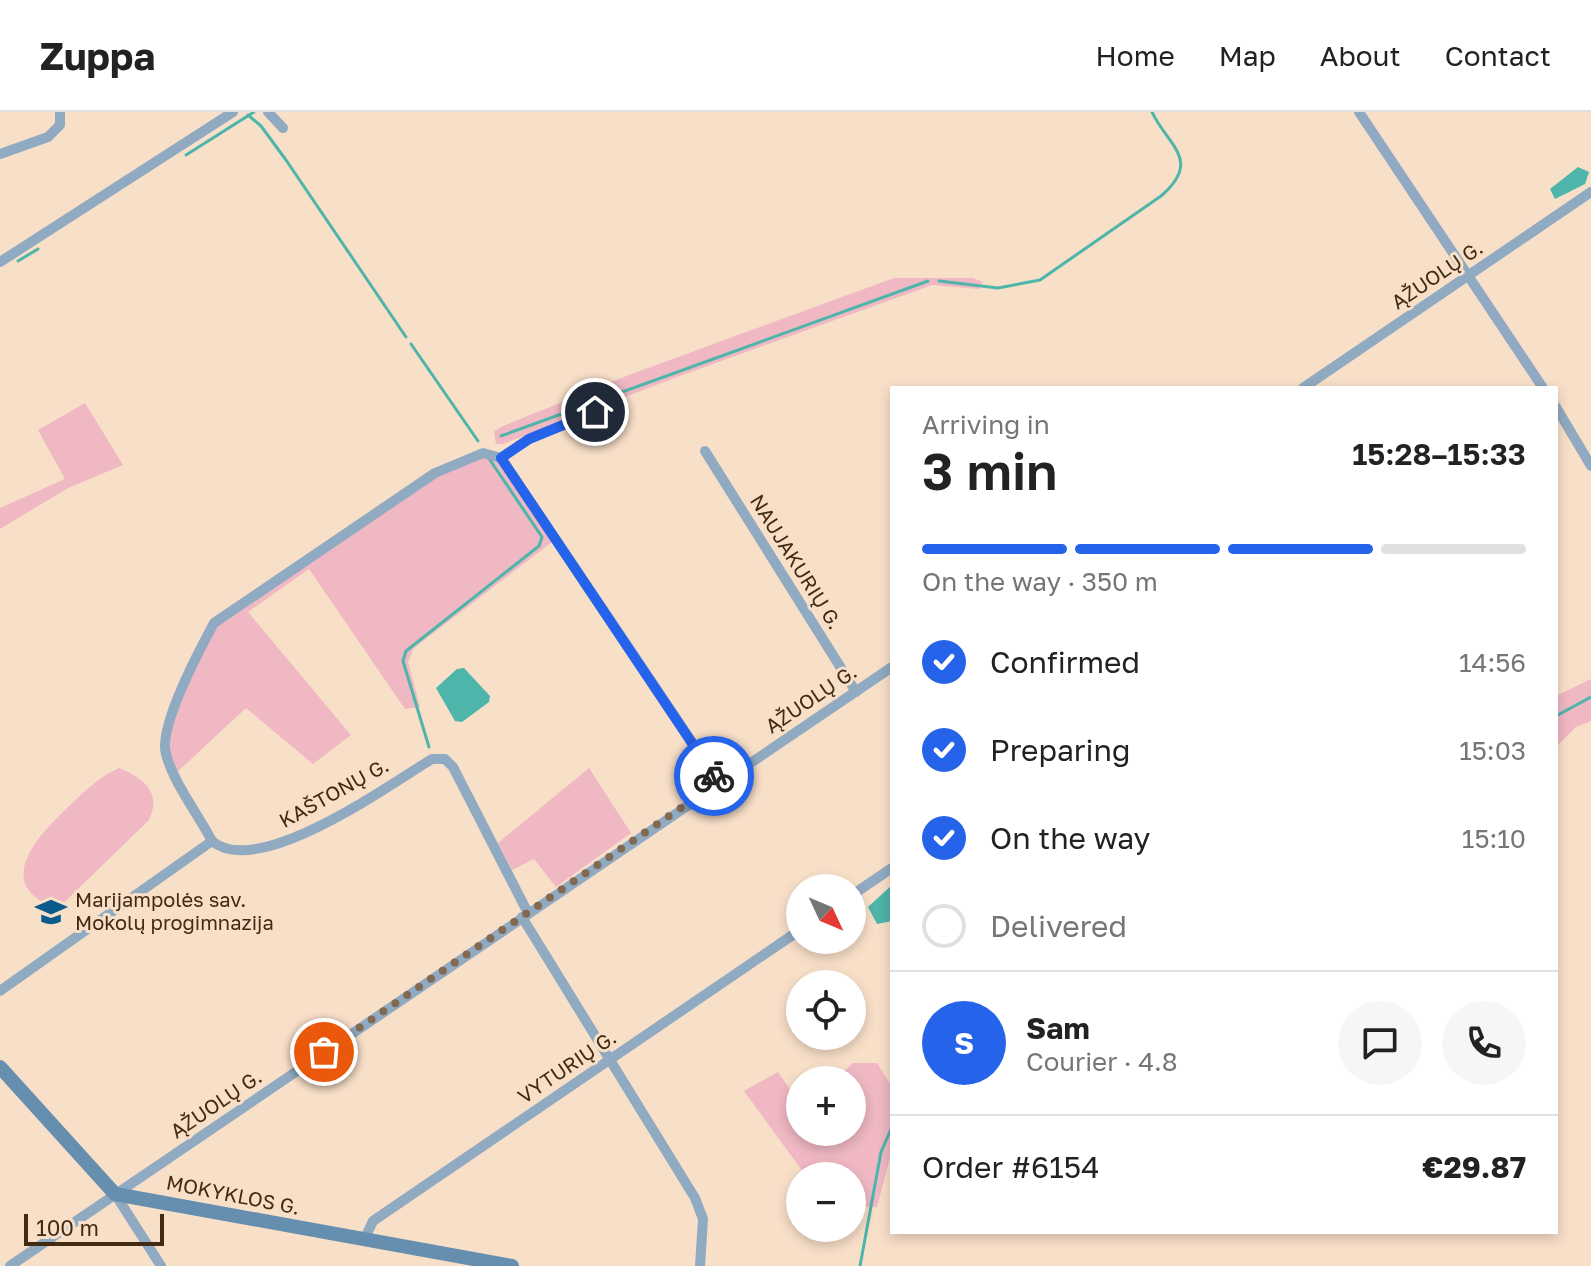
<!DOCTYPE html>
<html lang="en">
<head>
<meta charset="utf-8">
<style>
  body { margin:0; font-family:"Golos Text",sans-serif; background:#f6f6f6; color:#222; height:100vh; display:flex; flex-direction:column; font-size:30px; white-space:nowrap }
  * { box-sizing:border-box; margin:0 }
  p { font-size:26px; color:#767676 }
  .icon { flex:none; width:44px; height:44px; fill:none; stroke:currentColor; stroke-width:2; stroke-linecap:round; stroke-linejoin:round }
  .map { position:relative; flex:1; overflow:hidden }
  .sheet { position:absolute; left:890px; top:274px; width:668px; height:848px; display:flex; flex-direction:column; background:#fff; border-radius:0px; box-shadow:0 4px 12px #0003 }
  .sheet>* { flex:none }
  .needle { width:52px; rotate:134deg }
  .tools { position:absolute; left:786px; top:762px; display:grid; gap:16px }
  .tools a { display:grid; place-items:center; width:80px; height:80px; border-radius:50%; background:#fff; box-shadow:0 4px 12px #0003; font-size:40px }
  .scale { position:absolute; left:24px; bottom:20px; width:140px; box-sizing:border-box; padding-left:8px; border:4px solid #432a12; border-top:0; font-size:22px; line-height:28px; white-space:nowrap; color:#432a12; -webkit-text-stroke:6px #f8dfc8; paint-order:stroke }
  .pin { position:absolute; display:grid; place-items:center; width:68px; height:68px; color:#fff; margin:-34px; border:4px solid #fff; border-radius:50%; box-shadow:0 2px 8px #0007 }
  .courier { position:absolute; display:grid; place-items:center; width:80px; height:80px; margin:-40px; border:6px solid #2563eb; border-radius:50%; background:#fff; color:#222; box-shadow:0 2px 10px #0007 }
  .overview em { font-style:normal; font-weight:600 }
  .overview div { display:flex; flex-direction:column-reverse }
  .overview { display:flex; align-items:center; justify-content:space-between; height:136px; padding:0 32px }
  h1 { font-size:52px; font-weight:600; line-height:60px }
  .bar { display:grid; grid-template-columns:repeat(4,1fr); gap:12px 8px; align-content:center; height:96px; padding:0 32px }
  .bar i { height:10px; border-radius:6px; background:#e0e0e0 }
  .bar .on { background:#2563eb }
  .bar p { grid-column:span 4 }
  .line { display:flex; align-items:center; gap:20px; padding:0 32px; border-top:2px solid #e0e0e0 }
  .line div { flex:1 }
  .round { display:grid; place-items:center; flex:none; width:84px; height:84px; border-radius:42px; background:#f6f6f6 }
  ol { padding:0 32px; list-style:none }
  li { display:flex; align-items:center; gap:24px; height:88px }
  li p { margin-inline-start:auto }
  li .icon { padding:8px; border-radius:50%; background:#2563eb; color:#fff; stroke-width:4 }
  li:last-child { color:#767676 }
  li i { width:44px; height:44px; border:4px solid #e0e0e0; border-radius:50% }
  header { display:flex; align-items:center; gap:48px; box-sizing:border-box; height:112px; padding:0 40px; background:#fff; border-bottom:2px solid #e0e0e0 }
  header strong { font-size:38px }
  nav { display:flex; gap:44px; margin-inline-start:auto; font-size:28px }
  .map>svg:first-child { display:block }
</style>
</head>
<body>
<header>
<strong>Zuppa</strong>
<nav><a>Home</a><a>Map</a><a>About</a><a>Contact</a></nav>
</header>
<div class="map">
<svg width="1591" height="1154" viewBox="0 0 1591 1154">
  <rect width="100%" height="100%" fill="#f8dfc8"/>
  <g fill="#efb8c3">
    <path d="M894,166H972L983,170L979,177L932,173L677,265L503,332H496L494,319L503,314L629,263Z"/>
    <path d="M85,291L123,353L68,376L0,417V396L65,367L38,318Z"/>
    <path d="M493,342L556,427L414,536L408,550L420,595L405,597L309,457L248,500L351,623L313,652L246,596L174,663L165,642L169,614L214,511L435,361Z"/>
    <path d="M1591,567V609L1576,615L1556,635V584Z"/>
    <path d="M119,656C144,666 162,681 149,708L46,808L41,801L49,793C0,771 32,730 61,702C79,685 96,666 119,656Z"/>
    <path d="M589,656L631,721L556,775L534,747L512,758L498,731Z"/>
    <path d="M853,951H877L892,975V1038L877,1095L852,1094V1064H806L744,979L778,960L800,992V1020H852V968H835Z"/>
  </g>
  <g fill="#4db5a9">
    <path d="M1578,55L1589,60L1585,72L1555,87L1550,77Z"/>
    <path d="M464,556L490,584L489,590L462,610L455,609L436,576L457,557Z"/>
    <path d="M892,773V809L877,812L868,795Z"/>
  </g>
  <g fill="none" stroke-linecap="round" stroke-linejoin="round">
    <g stroke="#4db5a9" stroke-width="3">
      <path d="M248,3L261,14L286,48L406,225"/>
      <path d="M186,43L254,0"/>
      <path d="M18,149L38,137"/>
      <path d="M939,169L998,176L1040,168L1161,84C1203,48 1167,33 1152,0"/>
      <path d="M411,232L478,329"/>
      <path d="M501,324L928,169"/>
      <path d="M1556,604L1591,585"/>
      <path d="M429,635L403,549L406,539L539,434L542,425L490,348"/>
      <path d="M860,1154L881,1040L892,1015"/>
    </g>
    <g stroke="#90aac1" stroke-width="10">
      <path d="M268,0L283,16"/>
      <path d="M1359,0L1543,276"/>
      <path d="M0,42L48,25L60,13V0"/>
      <path d="M0,150L233,0"/>
      <path d="M1303,276L1591,80"/>
      <path d="M1556,295L1591,354"/>
      <path d="M705,339L856,580"/>
      <path d="M501,346L483,341L435,361L214,511C200,537 158,615 166,642C173,670 198,702 212,729C258,768 389,673 432,647H445L453,655L528,801"/>
      <path d="M501,346L719,670"/>
      <path d="M501,346L529,327L619,290"/>
      <path d="M852,783L892,756"/>
      <path d="M522,805L695,1086L703,1107L700,1154"/>
      <path d="M0,879L212,729"/>
      <path d="M115,1082L161,1154"/>
      <path d="M364,1128L373,1109L800,818"/>
      <path d="M10,1154L892,555"/>
    </g>
    <path stroke="#668eaf" stroke-width="14" d="M0,955L115,1082L512,1154"/>
  </g>
  <g fill="none" stroke-linecap="round" stroke-linejoin="round">
    <path stroke="#826952" stroke-width="8" stroke-dasharray="0 14.4" d="M324,940L719,670L714,664"/>
    <path stroke="#2563eb" stroke-width="10" d="M595,300L529,327L501,346L714,664"/>
  </g>
  <defs>
    <symbol id="school-bare" viewBox="-9 -9 18 18"><path d="M0-5L7-2L0 1L-7-2ZM-4 1L0 2.5L4 1V4Q0 6-4 4Z" fill="#0a5a8c" stroke="#f8dfc8" stroke-width="2.5" paint-order="stroke"/></symbol>
  </defs>
  <g fill-rule="evenodd">
    <use href="#school-bare" x="29" y="778" width="44" height="44"/>
  </g>
  <g text-anchor="middle" stroke-width="6" stroke-linejoin="round" paint-order="stroke">
    <g font-size="20" fill="#432a12" stroke="#f8dfc8">
      <text transform="translate(1437 163) rotate(-34)" y="7">ĄŽUOLŲ G.</text>
      <text transform="translate(796 450) rotate(58)" y="7">NAUJAKURIŲ G.</text>
      <text transform="translate(811 587) rotate(-34)" y="7">ĄŽUOLŲ G.</text>
      <text transform="translate(334 681) rotate(-29)" y="7">KAŠTONŲ G.</text>
      <text transform="translate(567 955) rotate(-34)" y="7">VYTURIŲ G.</text>
      <text transform="translate(216 992) rotate(-34)" y="7">ĄŽUOLŲ G.</text>
      <text transform="translate(233 1083) rotate(11)" y="7">MOKYKLOS G.</text>
    </g>
    <g font-size="20" fill="#432a12" stroke="#f8dfc8" text-anchor="start">
      <text x="75" y="795">Marijampolės sav.<tspan x="75" dy="23">Mokolų progimnazija</tspan></text>
    </g>
  </g>
</svg>
<div class="tools">
<a><svg class="needle" viewBox="-14 -14 28 28"><path d="M0-13l5 13h-10z" fill="#e53935"/><path d="M0 13l5-13h-10z" fill="#767676"/></svg></a>
<a><svg class="icon" aria-label="locate" viewBox="0 0 24 24"><circle cx="12" cy="12" r="6"/><path d="M12 2v4M12 18v4M2 12h4M18 12h4"/></svg></a>
<a>+</a>
<a>−</a>
</div>
<div class="scale">100 m</div>
<div class="pin" style="left:324px;top:940px;background:#ea580c"><svg class="icon" aria-label="bag" viewBox="0 0 24 24"><path d="M5 8h14l-1 12H6zM9 8a3 3 0 0 1 6 0"/></svg></div>
<div class="pin" style="left:595px;top:300px;background:#1f2937"><svg class="icon" aria-label="home" viewBox="0 0 24 24"><path d="M3 11l9-7 9 7M6 9v11h12V9"/></svg></div>
<div class="courier" style="left:714px;top:664px"><svg class="icon" aria-label="bike" viewBox="0 0 24 24"><circle cx="6" cy="16" r="4"/><circle cx="18" cy="16" r="4"/><path d="M6 16l4-8h5l3 8M10 8l3 8H6M13 5h3"/></svg></div>
<section class="sheet">
<div class="overview"><div><h1>3 min</h1><p>Arriving in</p></div><em>15:28–15:33</em></div>
<div class="bar"><i class="on"></i><i class="on"></i><i class="on"></i><i></i><p>On the way · 350 m</p></div>
<ol>
<li><svg class="icon" aria-label="check" viewBox="0 0 24 24"><path d="M5 12l5 5 9-10"/></svg>Confirmed<p>14:56</p></li>
<li><svg class="icon" aria-label="check" viewBox="0 0 24 24"><path d="M5 12l5 5 9-10"/></svg>Preparing<p>15:03</p></li>
<li><svg class="icon" aria-label="check" viewBox="0 0 24 24"><path d="M5 12l5 5 9-10"/></svg>On the way<p>15:10</p></li>
<li><i></i>Delivered</li>
</ol>
<div class="line" style="height:144px"><b class="round" style="background:#2563eb;color:#fff">S</b><div><b>Sam</b><p>Courier · 4.8</p></div><a class="round"><svg class="icon" aria-label="chat" viewBox="0 0 24 24"><path d="M4 5h16v11H9l-5 4z"/></svg></a><a class="round"><svg class="icon" aria-label="phone" viewBox="0 0 24 24"><path d="M5 4h4l2 5-3 2q2 4 5 5l2-3 5 2v4C11 20 4 13 5 4z"/></svg></a></div>
<div class="line" style="height:104px"><div>Order #6154</div><b>€29.87</b></div>
</section>
</div>
</body>
</html>
